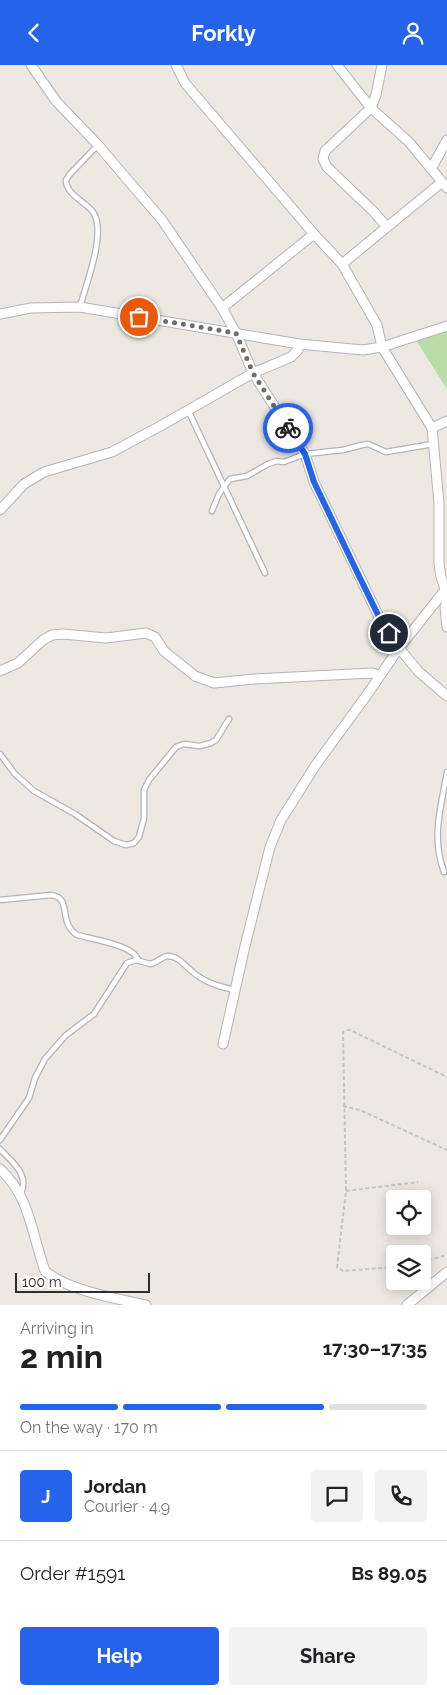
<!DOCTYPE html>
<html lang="en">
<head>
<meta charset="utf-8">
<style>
  body { margin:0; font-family:Raleway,sans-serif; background:#f2f2f2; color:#202124; height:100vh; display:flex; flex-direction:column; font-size:19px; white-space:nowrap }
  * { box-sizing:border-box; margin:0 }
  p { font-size:16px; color:#757577 }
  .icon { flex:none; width:28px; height:28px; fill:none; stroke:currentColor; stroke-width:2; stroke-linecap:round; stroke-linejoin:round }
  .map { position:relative; height:1240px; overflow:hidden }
  .drawer { display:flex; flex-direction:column; background:#fff; flex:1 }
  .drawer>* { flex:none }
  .buttons { position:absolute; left:386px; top:1125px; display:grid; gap:10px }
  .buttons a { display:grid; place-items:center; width:45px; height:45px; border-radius:5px; background:#fff; box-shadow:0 2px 12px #0003; font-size:25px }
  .scale { position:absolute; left:15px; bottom:12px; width:135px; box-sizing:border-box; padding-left:5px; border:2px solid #2e2e2e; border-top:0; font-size:14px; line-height:18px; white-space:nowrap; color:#2e2e2e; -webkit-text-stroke:4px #fff; paint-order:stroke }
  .pin { position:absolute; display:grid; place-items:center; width:42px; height:42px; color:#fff; margin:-21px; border:2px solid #fff; border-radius:50%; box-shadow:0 1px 5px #0007 }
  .courier { position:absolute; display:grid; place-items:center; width:50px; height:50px; margin:-25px; border:4px solid #2563eb; border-radius:50%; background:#fff; color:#222; box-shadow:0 1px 6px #0007 }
  .summary em { font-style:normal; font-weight:700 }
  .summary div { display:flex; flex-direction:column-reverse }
  .summary { display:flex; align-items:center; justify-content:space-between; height:85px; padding:0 20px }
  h1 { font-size:32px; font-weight:700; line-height:38px }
  .bar { display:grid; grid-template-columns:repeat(4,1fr); gap:8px 5px; align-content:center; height:60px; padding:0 20px }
  .bar i { height:6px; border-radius:4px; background:#e0e0e0 }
  .bar .current { background:#2563eb }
  .bar p { grid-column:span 4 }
  .line { display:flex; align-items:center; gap:12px; padding:0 20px; border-top:1px solid #e0e0e0 }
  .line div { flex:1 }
  .round { display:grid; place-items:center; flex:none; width:52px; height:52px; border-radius:5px; background:#f2f2f2 }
  .button { display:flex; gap:10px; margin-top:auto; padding:10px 20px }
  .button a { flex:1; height:58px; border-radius:5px; background:#2563eb; color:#fff; font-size:20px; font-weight:700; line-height:58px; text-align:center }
  .button a+a { background:#f2f2f2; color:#202124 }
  header { display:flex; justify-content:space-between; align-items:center; height:65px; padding:0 20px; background:#2563eb; color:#fff; font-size:22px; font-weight:700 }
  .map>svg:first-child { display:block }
</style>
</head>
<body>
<header><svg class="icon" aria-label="back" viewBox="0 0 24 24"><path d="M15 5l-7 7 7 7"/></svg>Forkly<svg class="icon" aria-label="person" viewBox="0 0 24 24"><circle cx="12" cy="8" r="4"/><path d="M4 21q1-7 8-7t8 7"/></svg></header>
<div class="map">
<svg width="447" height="1240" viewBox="0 0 447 1240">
  <rect width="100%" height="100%" fill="#ede8e2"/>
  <path fill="#b9dda6" d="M447,259V324L412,269Z"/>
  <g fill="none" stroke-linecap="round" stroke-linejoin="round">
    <defs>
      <g id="service">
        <path d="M80,242C86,219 107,167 93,147C85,136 66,130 66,115L70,109L98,80"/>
        <path d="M188,345L265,508"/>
        <path d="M212,446L219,429L230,414L247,411L268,399L277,396L284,397L305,389L343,385L362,380L368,379L386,387L433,379"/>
        <path d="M0,689L15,709L34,726L75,749L114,776L126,780L134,778L139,772L144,753V725L149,715L176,682L184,679L200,681L211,678L216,675L229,654"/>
        <path d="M444,807C431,771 441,743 447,707"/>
        <path d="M0,835L51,830C73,833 57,856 77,870C91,874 134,880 138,895"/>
        <path d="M0,1075L29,1033L35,1013L45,994L65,971L94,949L127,898L136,895L150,899C157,898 161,892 168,891C180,891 188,905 198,911C209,919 222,922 235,925"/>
        <path d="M0,1084C12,1097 31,1110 20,1130"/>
      </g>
      <g id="minor">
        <path d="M31,0L56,36L98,80L162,155L222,243L236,268L253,308L305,389L314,417L382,558L399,583L419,607L447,631"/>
        <path d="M176,0L185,18L314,169L342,199L377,260L382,282L432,363L439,438V499L441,512L447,529"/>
        <path d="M337,0L371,43L409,77L447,123"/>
        <path d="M382,0L376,30L371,43L325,86L323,94L327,102L374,147L387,162"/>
        <path d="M431,104L447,75"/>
        <path d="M342,199L442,117"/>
        <path d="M222,243L314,169"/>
        <path d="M0,249L31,243L80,242L299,279L363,285L382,282L447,261"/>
        <path d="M432,363L447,356"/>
        <path d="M0,445L24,419L44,407L112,387L164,359L253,308L291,292L298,285L299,279"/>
        <path d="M447,535L445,542L447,562"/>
        <path d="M0,606L18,598L43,575L52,570L63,569L106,573L146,568L155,572L164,586L195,611L214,618L254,614L372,608L380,610"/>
        <path d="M223,979L245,881L270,782L281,755L315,701L369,627L399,583L445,525"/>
        <path d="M0,1104C30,1131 32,1170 45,1206C67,1225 117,1234 146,1240"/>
        <path d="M407,1240L447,1207"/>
      </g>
    </defs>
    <use href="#service" stroke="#b2b4bc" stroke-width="7"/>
    <use href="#minor" stroke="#b2b4bc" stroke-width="11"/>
    <g stroke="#c4c4c4" stroke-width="2" stroke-dasharray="4 2.5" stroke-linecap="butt">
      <path d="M343,1041L360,1045L447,1085"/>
      <path d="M346,1126L418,1117"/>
      <path d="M422,1197L447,1190"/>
      <path d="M395,1202L343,1206L337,1202L346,1126L343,967L347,965H350L447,1012"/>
    </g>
    <use href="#service" stroke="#fff" stroke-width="4.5"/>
    <use href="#minor" stroke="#fff" stroke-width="9"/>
  </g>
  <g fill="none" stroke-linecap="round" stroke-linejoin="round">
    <path stroke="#716f6d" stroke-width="5" stroke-dasharray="0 9" d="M139,252L236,268L253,308L288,363"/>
    <path stroke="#2563eb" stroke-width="6" d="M288,363L305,389L314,417L358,509L382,558L389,568"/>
  </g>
</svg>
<div class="buttons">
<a><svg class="icon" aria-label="locate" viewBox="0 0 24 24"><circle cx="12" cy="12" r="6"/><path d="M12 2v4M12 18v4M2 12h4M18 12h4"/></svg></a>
<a><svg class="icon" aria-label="layers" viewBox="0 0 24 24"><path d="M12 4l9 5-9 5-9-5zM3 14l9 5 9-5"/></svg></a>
</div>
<div class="scale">100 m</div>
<div class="pin" style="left:139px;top:252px;background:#ea580c"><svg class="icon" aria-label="bag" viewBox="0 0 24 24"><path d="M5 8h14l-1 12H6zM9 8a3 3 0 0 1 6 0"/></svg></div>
<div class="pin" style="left:389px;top:568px;background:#1f2937"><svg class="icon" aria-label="home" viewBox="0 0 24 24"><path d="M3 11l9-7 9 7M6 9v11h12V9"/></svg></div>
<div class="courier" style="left:288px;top:363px"><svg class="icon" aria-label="bike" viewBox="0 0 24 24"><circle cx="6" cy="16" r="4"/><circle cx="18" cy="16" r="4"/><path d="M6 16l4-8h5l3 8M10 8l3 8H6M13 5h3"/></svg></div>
</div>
<section class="drawer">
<div class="summary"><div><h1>2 min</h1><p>Arriving in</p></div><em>17:30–17:35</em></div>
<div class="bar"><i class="current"></i><i class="current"></i><i class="current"></i><i></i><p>On the way · 170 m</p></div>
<div class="line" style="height:90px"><b class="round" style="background:#2563eb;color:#fff">J</b><div><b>Jordan</b><p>Courier · 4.9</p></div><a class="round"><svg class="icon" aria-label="chat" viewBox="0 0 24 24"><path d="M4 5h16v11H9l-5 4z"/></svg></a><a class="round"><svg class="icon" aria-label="phone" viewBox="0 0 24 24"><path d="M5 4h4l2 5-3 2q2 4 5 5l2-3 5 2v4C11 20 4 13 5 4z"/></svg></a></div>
<div class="line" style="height:65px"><div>Order #1591</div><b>Bs 89.05</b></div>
<div class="button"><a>Help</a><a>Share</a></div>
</section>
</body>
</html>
